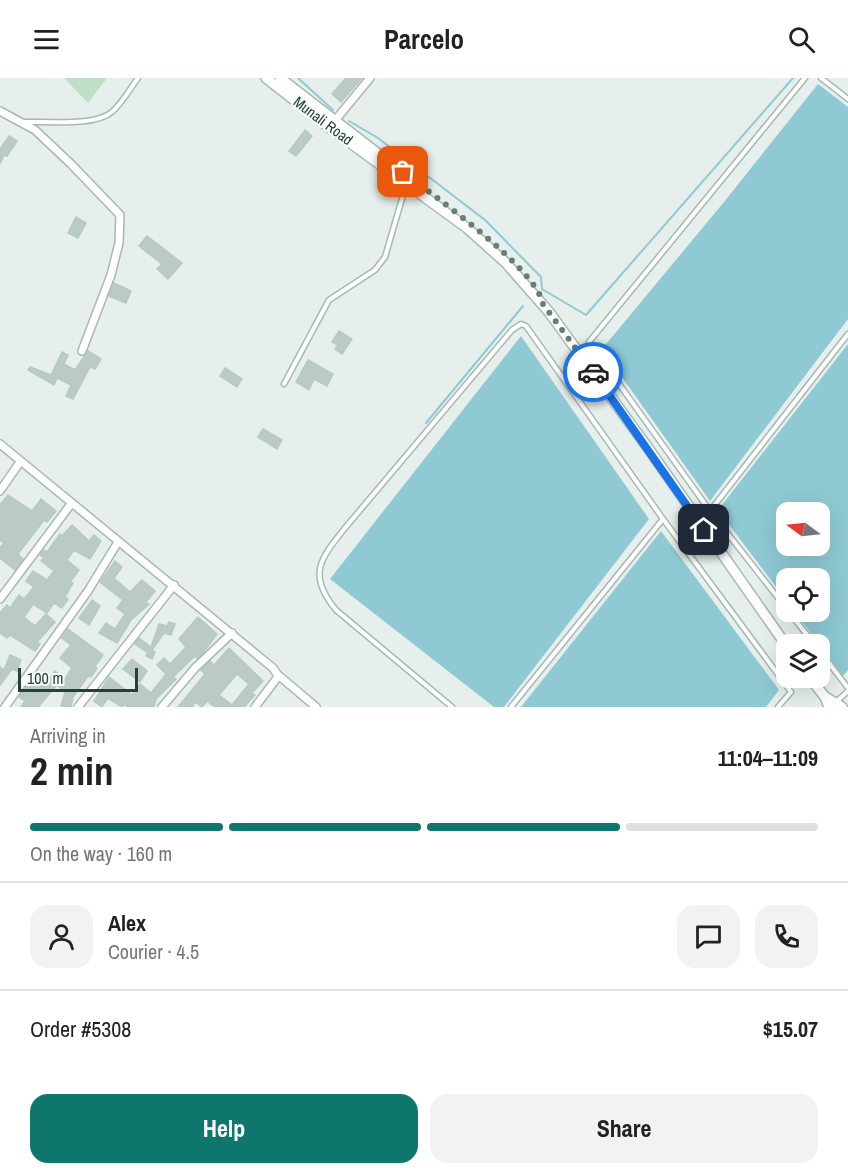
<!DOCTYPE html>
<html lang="en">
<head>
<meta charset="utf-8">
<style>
  body { margin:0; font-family:"Archivo Narrow",sans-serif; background:#f2f2f2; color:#222; height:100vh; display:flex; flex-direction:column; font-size:22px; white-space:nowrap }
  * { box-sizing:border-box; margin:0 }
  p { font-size:20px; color:#767676 }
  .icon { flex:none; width:33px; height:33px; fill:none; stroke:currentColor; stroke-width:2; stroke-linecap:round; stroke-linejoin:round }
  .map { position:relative; height:629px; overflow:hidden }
  .panel { display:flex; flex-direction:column; background:#fff; flex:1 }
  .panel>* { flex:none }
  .needle { width:39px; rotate:285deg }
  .tools { position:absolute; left:776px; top:424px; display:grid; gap:12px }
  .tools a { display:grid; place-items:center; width:54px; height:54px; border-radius:12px; background:#fff; box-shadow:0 6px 24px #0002; font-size:30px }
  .scale { position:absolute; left:18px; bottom:15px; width:120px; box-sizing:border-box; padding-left:6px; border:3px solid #24423a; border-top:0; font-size:16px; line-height:21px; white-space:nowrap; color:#24423a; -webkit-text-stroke:4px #f7fbf9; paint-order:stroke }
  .pin { position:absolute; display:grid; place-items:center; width:51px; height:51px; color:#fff; margin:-26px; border-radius:12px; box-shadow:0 3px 9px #0006 }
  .courier { position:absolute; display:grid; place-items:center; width:60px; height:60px; margin:-30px; border:4px solid #1a73e8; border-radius:50%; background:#fff; color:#222; box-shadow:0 2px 8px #0007 }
  .summary em { font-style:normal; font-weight:700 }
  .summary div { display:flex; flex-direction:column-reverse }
  .summary { display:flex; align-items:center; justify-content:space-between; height:102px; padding:0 30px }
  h1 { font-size:39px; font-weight:700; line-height:45px }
  .bar { display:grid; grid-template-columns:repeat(4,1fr); gap:9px 6px; align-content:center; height:72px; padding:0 30px }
  .bar i { height:8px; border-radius:4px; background:#e0e0e0 }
  .bar .current { background:#0f766e }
  .bar p { grid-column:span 4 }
  .line { display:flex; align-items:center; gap:15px; padding:0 30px; border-top:2px solid #e0e0e0 }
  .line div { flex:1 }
  .round { display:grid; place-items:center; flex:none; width:63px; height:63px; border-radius:18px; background:#f2f2f2 }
  .action { display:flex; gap:12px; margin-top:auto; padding:12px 30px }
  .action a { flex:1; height:69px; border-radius:18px; background:#0f766e; color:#fff; font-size:24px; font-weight:700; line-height:69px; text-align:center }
  .action a+a { background:#f2f2f2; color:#222 }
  header { display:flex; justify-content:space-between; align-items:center; height:78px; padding:0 30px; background:#fff; font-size:27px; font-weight:700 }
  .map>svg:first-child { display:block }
</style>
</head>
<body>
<header><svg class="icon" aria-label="menu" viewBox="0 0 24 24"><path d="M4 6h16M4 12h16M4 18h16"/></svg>Parcelo<svg class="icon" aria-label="search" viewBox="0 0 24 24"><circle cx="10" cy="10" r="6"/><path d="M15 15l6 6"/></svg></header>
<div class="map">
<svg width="848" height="629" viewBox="0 0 848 629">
  <rect width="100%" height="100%" fill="#e6efeb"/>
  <path fill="#bfe0c8" d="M64,0H107L88,25Z"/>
  <g fill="#8ec9d4" fill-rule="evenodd">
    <path d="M818,6L848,29V241L710,423L602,271L724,124Z"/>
    <path d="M521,258L649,441L504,629H494L330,501Z"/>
    <path d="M848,266V592L843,598L795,534H819V501H786V522L718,432ZM786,435H819V468H786Z"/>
    <path d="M661,453L779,612L766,629H521Z"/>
  </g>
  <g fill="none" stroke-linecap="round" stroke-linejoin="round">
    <g stroke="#8ec9d4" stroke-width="2">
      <path d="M298,0L333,32"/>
      <path d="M349,43L378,60L485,142L541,199L542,211L586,237L793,0"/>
      <path d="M426,345L523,228"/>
    </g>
  </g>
  <g fill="#bbcac4" stroke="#b8c9c2" stroke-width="1.5" fill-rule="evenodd">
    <path d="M346,0H362L341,24L332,16Z"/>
    <path d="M305,52L312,58L296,78L289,73Z"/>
    <path d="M9,58L17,63L7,78L4,77L0,86V71Z"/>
    <path d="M76,139L86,145L78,160L68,155Z"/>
    <path d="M147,158L182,185L168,201L157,191L162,186L139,168Z"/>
    <path d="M114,205L131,213L126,225L109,218Z"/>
    <path d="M339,253L352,261L342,276L335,271L338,267L332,264Z"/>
    <path d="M88,273L101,281L95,291L90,289L73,321L66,318L71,307L57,300L54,307L28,292L30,289L51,297L62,274L68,277L64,286L75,292Z"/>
    <path d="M308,282L333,296L327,308L314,301L309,312L296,304Z"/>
    <path d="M225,290L242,301L237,309L220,298Z"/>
    <path d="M263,351L282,362L277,371L258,359Z"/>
    <path d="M8,417L32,433L41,421L56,433L47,444L44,442L18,476L23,481L15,492L0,480V470L4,465L0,462V427Z"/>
    <path d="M72,447L89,463L94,457L101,463L90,481L74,472L67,482L79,492L70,504L73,505L65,519L68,521L62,530L54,525L47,535L33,526L24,539L35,548L46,536L55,544L37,564L40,566L35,573L10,557L7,560L0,555V535L7,527L10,530L19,517L24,521L34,509L26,503L33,493L47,502L54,493L41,483L44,480L40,477L44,472L47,474L60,456L62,458Z"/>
    <path d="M115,483L122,489L114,500L130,514L142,502L155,513L146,524L149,526L131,542L117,565L99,555L106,545L115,551L125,536L117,530L123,522L100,504Z"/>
    <path d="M92,522L100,528L89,547L79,540Z"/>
    <path d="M198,539L217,556L202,576L197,580L195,578L173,599L176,601L156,621L154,629H128L124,626L122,629L108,620L102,629L94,623L109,599L132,617L140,606L151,615L166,596L157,587L164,580L170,586L186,569L179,561Z"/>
    <path d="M169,544L175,546L171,557L164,555L152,572L155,574L152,581L146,578L148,575L135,566L139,560L151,569L159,546L167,548Z"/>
    <path d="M68,551L103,577L95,588L97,590L91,599L88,598L73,619L71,629L61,628L65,614L57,607L38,629H21L25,623L19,619L36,595L47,604L55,593L65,601L72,590L60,580L71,567L62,560Z"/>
    <path d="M229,570L263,603L252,615L255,617L244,629H215L207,623L202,629L195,624L192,629H178L205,596L201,592L210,583L214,587ZM237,596L249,606L232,627L219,617Z"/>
    <path d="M10,577L21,582L17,593L12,591L0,607V589L4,592Z"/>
    <path d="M132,581L147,593L140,604L123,591Z"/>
  </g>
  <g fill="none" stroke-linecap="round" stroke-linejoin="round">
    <defs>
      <g id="service">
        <path d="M821,0L848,21"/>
        <path d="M22,44C46,43 94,49 112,34C122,25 130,11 138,0"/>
        <path d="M284,306L329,222L375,192L385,179L406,107"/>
        <path d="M710,433L589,264L805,0"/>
        <path d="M786,530L710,433L848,256"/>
        <path d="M789,534L815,567"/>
        <path d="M819,572L848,610"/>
        <path d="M835,625L848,613"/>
        <path d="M452,629L336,532C307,497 320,481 345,450L512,252L521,246L526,248L663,441L791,614L778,629"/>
        <path d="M511,629L663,441"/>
      </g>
      <g id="minor">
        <path d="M0,33L35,52L71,86L120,137L119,165L111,197L82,273"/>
        <path d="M333,45L370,0"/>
        <path d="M0,366L273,590L277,596V600L255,629"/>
        <path d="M0,413L20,384"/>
        <path d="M0,521L71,426"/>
        <path d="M277,596L316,629"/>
        <path d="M5,629L88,513L118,464"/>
        <path d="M78,629L174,507"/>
        <path d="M162,629L195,590L232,555"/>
      </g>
      <g id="secondary">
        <path d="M266,0L330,50L467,150L506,185L549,234L648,370L786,567"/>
        <path d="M280,0L403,95"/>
        <path d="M810,600L825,619L829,629"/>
        <path d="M825,619L842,629"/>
      </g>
    </defs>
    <use href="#service" stroke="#a8b8b2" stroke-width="7"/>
    <use href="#minor" stroke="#a8b8b2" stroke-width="10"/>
    <use href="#secondary" stroke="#a4bbb3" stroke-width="12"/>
    <use href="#service" stroke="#fff" stroke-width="4"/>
    <use href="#minor" stroke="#fff" stroke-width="7"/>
    <use href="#secondary" stroke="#fff" stroke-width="9"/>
  </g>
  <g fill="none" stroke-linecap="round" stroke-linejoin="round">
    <path stroke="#687f78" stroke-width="6" stroke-dasharray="0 10.8" d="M403,94C434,118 536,190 543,226L593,294"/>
    <path stroke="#1a73e8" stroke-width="8" d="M593,294L704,452"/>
  </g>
  <g text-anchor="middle" stroke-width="4.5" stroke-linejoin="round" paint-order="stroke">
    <g font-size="15" fill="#24423a" stroke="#f7fbf9">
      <text transform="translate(323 43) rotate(37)" y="5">Munali Road</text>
    </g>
  </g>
</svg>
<div class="tools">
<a><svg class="needle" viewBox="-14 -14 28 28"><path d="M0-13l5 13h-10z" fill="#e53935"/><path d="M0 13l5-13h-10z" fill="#767676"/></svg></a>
<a><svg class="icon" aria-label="locate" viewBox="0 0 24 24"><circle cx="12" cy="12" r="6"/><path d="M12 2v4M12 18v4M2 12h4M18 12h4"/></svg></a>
<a><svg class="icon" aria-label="layers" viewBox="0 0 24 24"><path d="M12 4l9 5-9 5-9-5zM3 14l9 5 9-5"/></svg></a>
</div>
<div class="scale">100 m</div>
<div class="pin" style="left:403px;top:94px;background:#ea580c"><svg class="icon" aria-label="bag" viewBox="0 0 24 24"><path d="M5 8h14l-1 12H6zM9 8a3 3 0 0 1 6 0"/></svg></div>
<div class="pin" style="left:704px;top:452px;background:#1f2937"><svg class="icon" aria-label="home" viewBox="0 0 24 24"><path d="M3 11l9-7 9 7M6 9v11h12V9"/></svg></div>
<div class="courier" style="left:593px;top:294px"><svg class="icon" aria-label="car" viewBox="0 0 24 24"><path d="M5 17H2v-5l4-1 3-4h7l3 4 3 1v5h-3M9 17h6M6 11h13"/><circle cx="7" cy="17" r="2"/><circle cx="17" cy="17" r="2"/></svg></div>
</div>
<section class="panel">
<div class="summary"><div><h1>2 min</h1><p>Arriving in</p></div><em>11:04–11:09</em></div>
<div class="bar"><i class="current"></i><i class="current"></i><i class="current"></i><i></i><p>On the way · 160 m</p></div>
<div class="line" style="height:108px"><a class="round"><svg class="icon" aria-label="person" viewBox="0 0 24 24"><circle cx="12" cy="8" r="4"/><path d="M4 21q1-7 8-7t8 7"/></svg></a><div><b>Alex</b><p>Courier · 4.5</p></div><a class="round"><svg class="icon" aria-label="chat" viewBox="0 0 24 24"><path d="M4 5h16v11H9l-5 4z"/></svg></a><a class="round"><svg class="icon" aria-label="phone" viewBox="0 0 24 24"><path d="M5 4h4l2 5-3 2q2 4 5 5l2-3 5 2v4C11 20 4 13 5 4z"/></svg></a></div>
<div class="line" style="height:78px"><div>Order #5308</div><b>$15.07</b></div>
<div class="action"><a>Help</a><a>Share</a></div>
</section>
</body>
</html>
